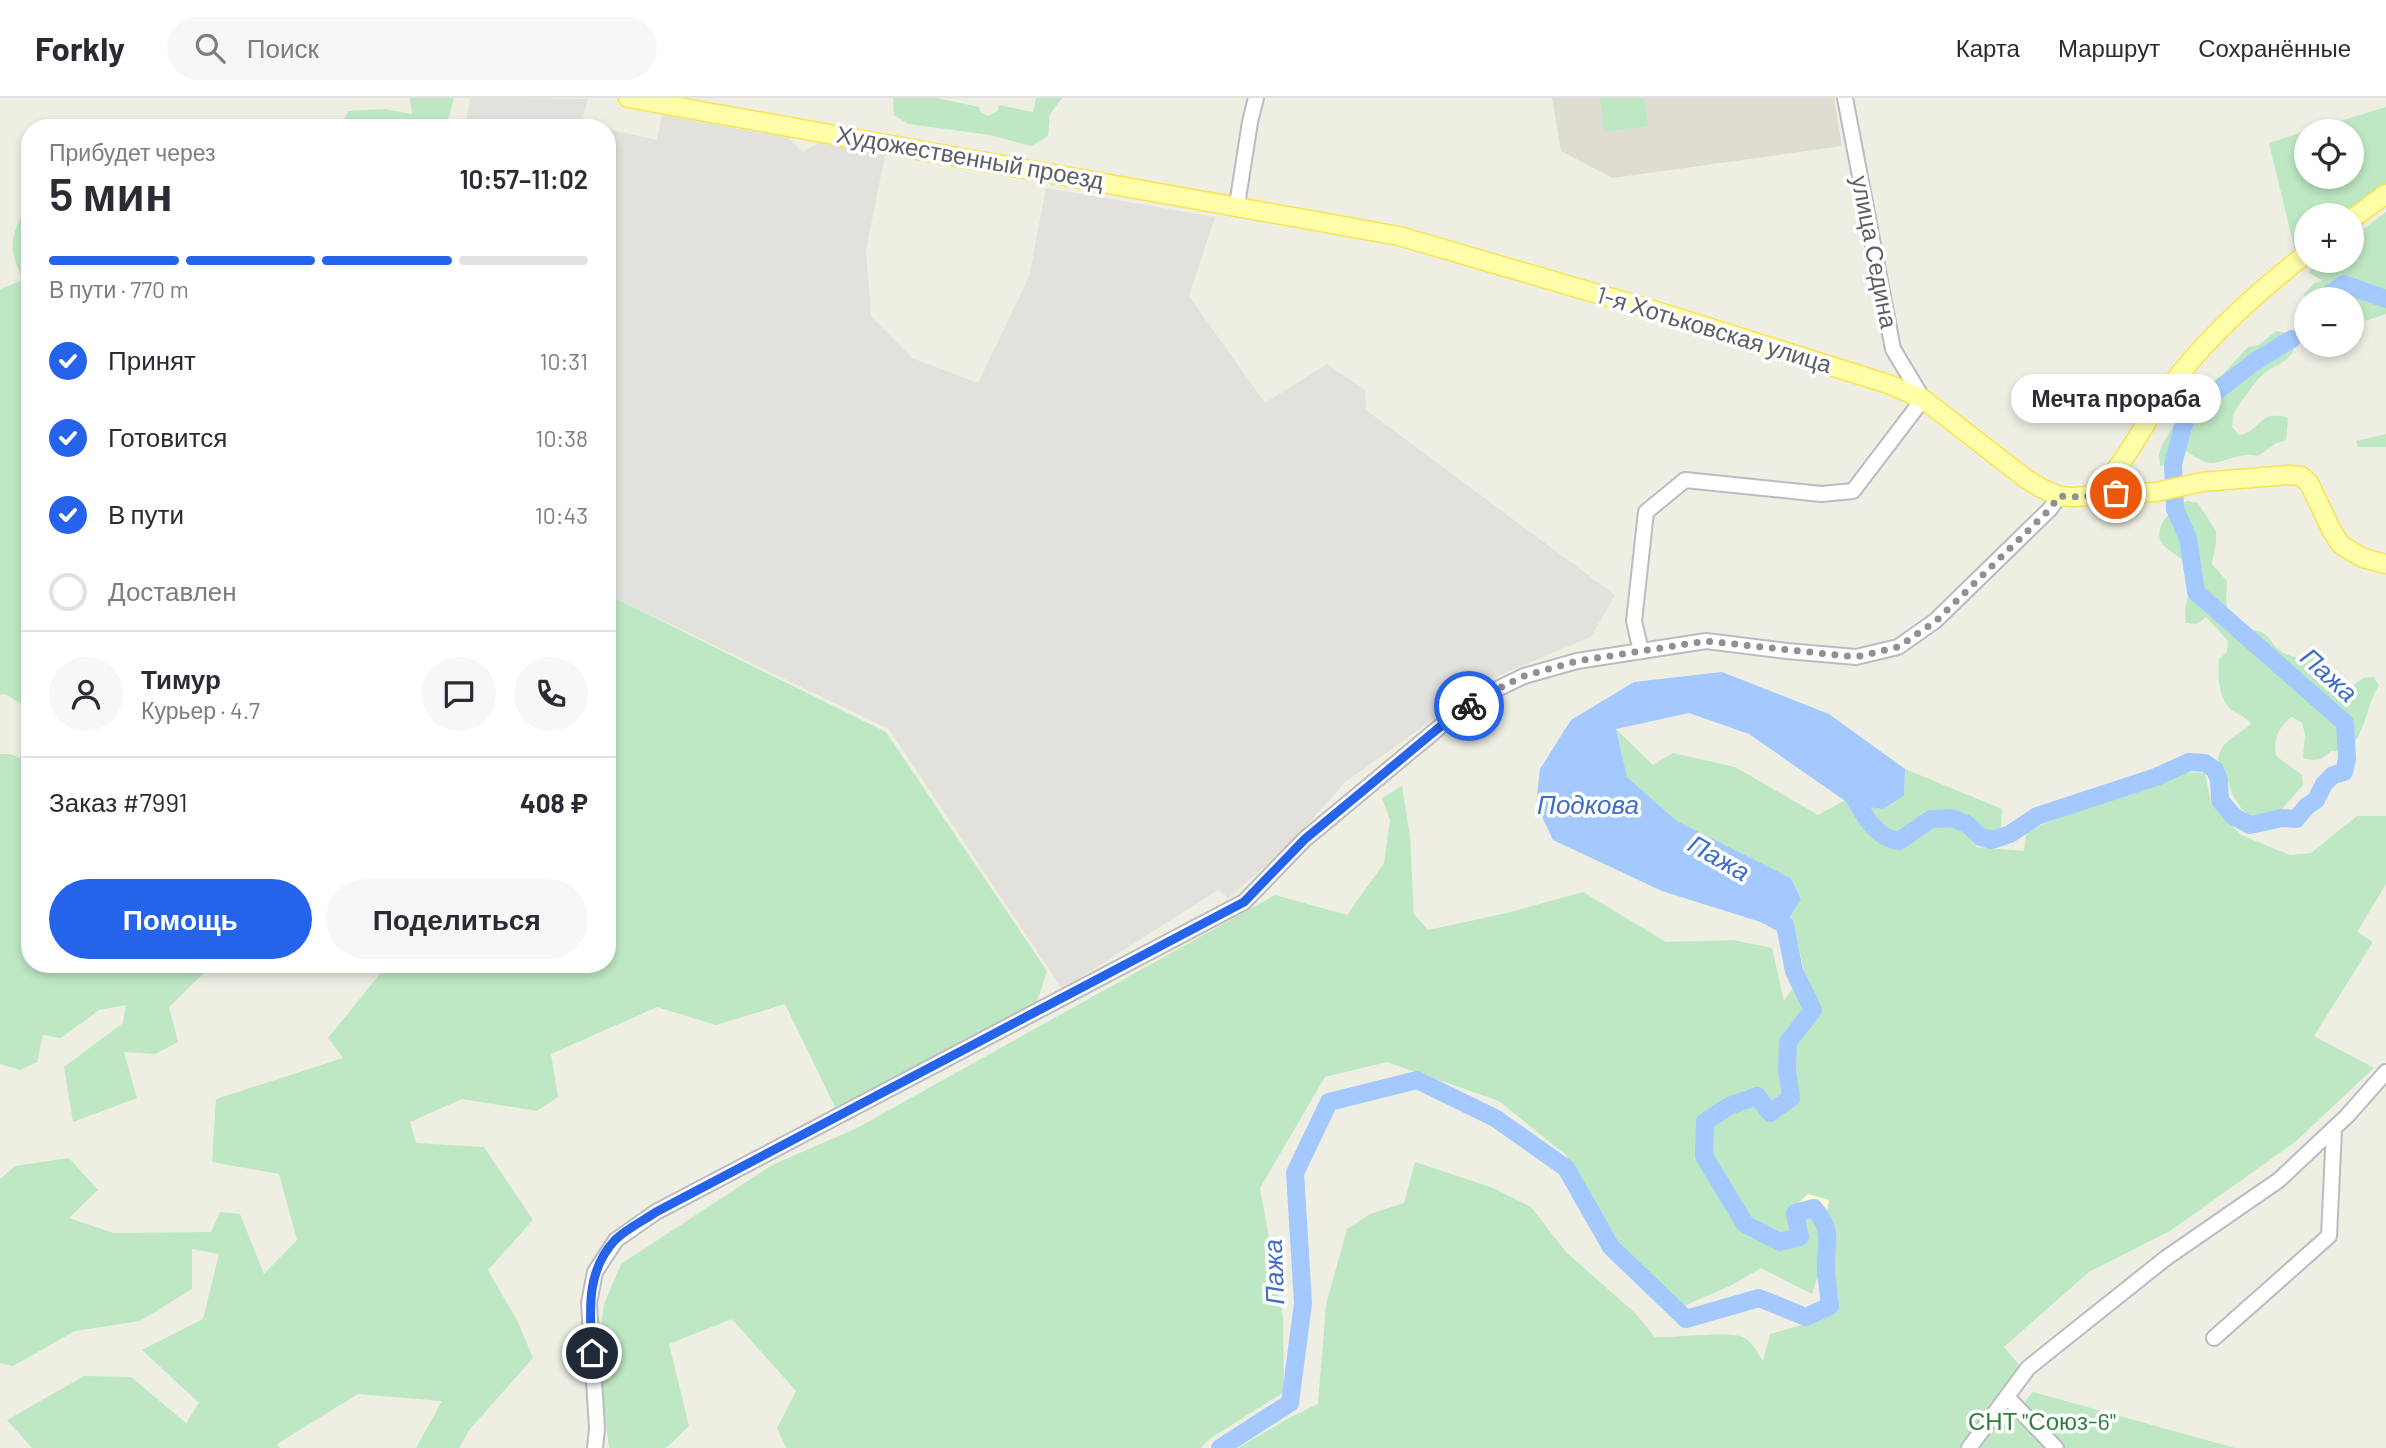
<!DOCTYPE html>
<html lang="ru">
<head>
<meta charset="utf-8">
<style>
  body { margin:0; font-family:Barlow,sans-serif; background:#f7f7f7; color:#2b2b33; height:100vh; display:flex; flex-direction:column; font-size:26px; white-space:nowrap }
  * { box-sizing:border-box; margin:0 }
  p { font-size:23px; color:#7c7c81 }
  .icon { flex:none; width:38px; height:38px; fill:none; stroke:currentColor; stroke-width:2; stroke-linecap:round; stroke-linejoin:round }
  .map { position:relative; flex:1; overflow:hidden }
  .drawer { position:absolute; left:21px; top:21px; width:595px; height:854px; display:flex; flex-direction:column; background:#fff; border-radius:28px; box-shadow:0 4px 10px #0003 }
  .drawer>* { flex:none }
  .controls { position:absolute; left:2294px; top:21px; display:grid; gap:14px }
  .controls a { display:grid; place-items:center; width:70px; height:70px; border-radius:50%; background:#fff; box-shadow:0 4px 10px #0003; font-size:35px }
  .pin { position:absolute; display:grid; place-items:center; width:60px; height:60px; color:#fff; margin:-30px; border:4px solid #fff; border-radius:50%; box-shadow:0 2px 7px #0007 }
  .courier { position:absolute; display:grid; place-items:center; width:70px; height:70px; margin:-35px; border:5px solid #2563eb; border-radius:50%; background:#fff; color:#222; box-shadow:0 2px 9px #0007 }
  .bubble { position:absolute; height:49px; border-radius:24px; background:#fff; box-shadow:0 4px 10px #0003; font-size:23px; font-weight:600; line-height:49px; text-align:center }
  .head em { font-style:normal; font-weight:600 }
  .head div { display:flex; flex-direction:column-reverse }
  .head { display:flex; align-items:center; justify-content:space-between; height:119px; padding:0 28px }
  h1 { font-size:46px; font-weight:600; line-height:52px }
  .bar { display:grid; grid-template-columns:repeat(4,1fr); gap:10px 7px; align-content:center; height:84px; padding:0 28px }
  .bar i { height:9px; border-radius:5px; background:#e1e1e2 }
  .bar .selected { background:#2563eb }
  .bar p { grid-column:span 4 }
  .line { display:flex; align-items:center; gap:18px; padding:0 28px; border-top:2px solid #e1e1e2 }
  .line div { flex:1 }
  .round { display:grid; place-items:center; flex:none; width:74px; height:74px; border-radius:37px; background:#f7f7f7 }
  ol { padding:0 28px; list-style:none }
  li { display:flex; align-items:center; gap:21px; height:77px }
  li p { margin-inline-start:auto }
  li .icon { padding:7px; border-radius:50%; background:#2563eb; color:#fff; stroke-width:4 }
  li:last-child { color:#7c7c81 }
  li i { width:38px; height:38px; border:4px solid #e1e1e2; border-radius:50% }
  .action { display:flex; gap:14px; margin-top:auto; padding:14px 28px }
  .action a { flex:1; height:80px; border-radius:42px; background:#2563eb; color:#fff; font-size:28px; font-weight:600; line-height:80px; text-align:center }
  .action a+a { background:#f7f7f7; color:#2b2b33 }
  header { display:flex; align-items:center; gap:42px; box-sizing:border-box; height:98px; padding:0 35px; background:#fff; border-bottom:2px solid #e1e1e2 }
  header strong { font-size:33px }
  nav { display:flex; gap:38px; margin-inline-start:auto; font-size:24px }
  .search { width:490px; height:63px; background:#f7f7f7; display:flex; align-items:center; gap:18px; box-sizing:border-box; padding:0 24px; border-radius:38px; color:#7c7c81; font-size:26px }
  .map>svg:first-child { display:block }
</style>
</head>
<body>
<header>
<strong>Forkly</strong>
<div class="search"><svg class="icon" aria-label="search" viewBox="0 0 24 24"><circle cx="10" cy="10" r="6"/><path d="M15 15l6 6"/></svg>Поиск</div>
<nav><a>Карта</a><a>Маршрут</a><a>Сохранённые</a></nav>
</header>
<div class="map">
<svg width="2386" height="1350" viewBox="0 0 2386 1350">
  <rect width="100%" height="100%" fill="#efeee3"/>
  <g fill="#e2e1db">
    <path d="M470,0L588,1L581,24L604,30H465Z"/>
    <path d="M662,17L789,40L802,54L819,45L885,57L866,152L871,218L912,260L978,285L1029,179L1046,90L1215,119L1189,198L1265,305L1327,266L1365,292L1366,312L1615,497L1591,539L1492,580L1345,684L1288,749L1228,800L1218,792L1062,891L889,631L607,496V31L657,42Z"/>
  </g>
  <path fill="#dfddd2" d="M1552,0H1834L1842,48L1613,80L1561,53Z"/>
  <g fill="#bee8c4">
    <path d="M410,0H454L446,30H340L348,13L385,11L412,16Z"/>
    <path d="M893,0H937L979,9L980,14L988,18L998,13L999,7L1033,14L1036,0H1062L1050,16L1048,38L1031,48L990,37L908,26L894,17Z"/>
    <path d="M1600,0H1644L1648,28L1604,34Z"/>
    <path d="M2386,9V86L2343,117H2306V145L2295,153L2269,45L2306,33V79H2352V33H2307Z"/>
    <path d="M30,103V611L5,596L0,597V191L23,182C6,145 11,137 30,103Z"/>
    <path d="M2386,114V216L2362,224L2352,231V201H2306V209L2304,196L2314,185L2323,183L2308,174L2322,163H2352V140Z"/>
    <path d="M2276,233L2287,235L2292,244L2293,254C2285,265 2277,267 2267,273C2258,279 2236,309 2233,318C2232,321 2233,325 2232,329L2239,337C2261,334 2259,310 2288,320L2286,342L2275,346L2258,358C2235,353 2220,369 2206,364C2199,362 2192,356 2185,353L2167,367L2160,368L2159,357L2162,347L2174,327L2179,304L2192,286L2215,282L2224,275L2248,249L2259,247Z"/>
    <path d="M2386,336V349H2358L2356,343Z"/>
    <path d="M2187,403L2198,405L2216,433V444L2212,466L2227,483C2226,500 2223,523 2244,531C2251,533 2258,531 2265,536C2271,541 2274,548 2280,553C2293,562 2309,560 2323,560C2330,570 2329,580 2335,590L2345,594L2363,580L2374,579L2379,588C2364,607 2366,657 2331,653C2322,662 2316,664 2303,660L2305,636L2302,625L2292,619C2278,628 2273,643 2276,658L2302,677L2303,687L2281,712L2262,720L2251,719L2241,710L2232,696L2226,675L2218,668C2217,643 2235,640 2251,626C2245,618 2241,618 2233,613C2219,604 2217,576 2219,561L2227,554L2228,543L2206,519L2197,526L2186,525C2182,507 2193,493 2189,476C2184,457 2172,457 2163,447C2150,429 2174,410 2187,403Z"/>
    <path d="M607,496L886,634L1047,873L1037,904L952,953L836,1011L785,906L716,927L657,909L551,956L558,999L537,1013L462,1001L410,1024L416,1045L484,1049L533,1122L488,1172L518,1224L533,1260L470,1331L459,1350H416L442,1303L358,1296L277,1346L280,1350H32L7,1322L84,1278L131,1279L186,1325L199,1305L142,1252L203,1221L219,1156L192,1151V1191L140,1223L75,1233L13,1268L0,1265V1081L15,1068L69,1060L98,1092L69,1120L114,1135L211,1134L220,1114L240,1116L264,1176L297,1142L279,1076L212,1064L216,1001L343,960L328,940L388,866H607Z"/>
    <path d="M1616,631L1653,667L1673,655L1735,669L1818,717L1845,702L1851,707L1883,711L1904,698L1905,671L2002,711L2001,729L1975,749L2024,753L2027,732L2184,674L2205,675L2211,705L2241,737L2290,757L2311,755L2357,718H2386V786L2357,834L2373,844L2314,938L2374,970L2295,1044L2170,1133L2089,1174L2004,1249L2022,1270L1981,1318L1999,1333L2033,1294L2235,1350H1238L1289,1320L1318,1306L1326,1207L1347,1131L1370,1116L1404,1105L1415,1064L1493,1090L1531,1109L1566,1154L1636,1216L1655,1239C1675,1240 1733,1232 1745,1240C1753,1245 1758,1256 1763,1263L1770,1236L1812,1224L1839,1200L1827,1148L1812,1196L1761,1170L1732,1187L1684,1208L1620,1146L1566,1057L1499,1003L1387,964L1325,979L1260,1090L1283,1219L1284,1294L1208,1342L1201,1350H786L777,1330L796,1293L732,1221L669,1246L689,1328L666,1350H609L597,1259L604,1206L621,1166L772,1067L857,1030L1275,797L1347,817L1384,765L1390,722L1382,700L1402,688L1410,738L1414,816L1428,832L1507,815L1583,794L1666,844L1733,842L1772,850L1784,903L1804,872L1791,817L1801,800L1791,780L1677,723L1627,679Z"/>
    <path d="M0,656H10L30,664V866H213L169,909L178,944L155,956L124,954L137,1000L73,1024L64,969L123,925L126,907L99,912L61,940L43,937L37,964L20,972L0,966Z"/>
  </g>
  <path fill="#fcf8d1" d="M1808,1096L1829,1102L1827,1114L1821,1118L1814,1110L1799,1114V1104Z"/>
  <path fill="#a3c9ff" d="M1722,574L1829,616L1905,671L1904,698L1883,711L1851,707L1749,636L1689,615L1616,631L1627,679L1677,723L1791,780L1801,801L1785,827H1770L1662,793L1553,742L1536,706L1540,671L1571,622L1634,584Z"/>
  <g fill="none" stroke-linecap="round" stroke-linejoin="round">
    <g stroke="#a3c9ff" stroke-width="18">
      <path d="M2323,201L2344,186L2386,201"/>
      <path d="M1849,689C1861,711 1872,739 1899,743L1931,721L1952,720L1967,726L1981,739L1992,742L2010,736L2037,718L2156,679L2189,664L2205,665L2215,672L2219,682L2220,702L2233,718L2250,727L2282,720L2296,721L2307,708L2316,702L2324,686L2333,677L2344,674L2347,661L2345,625L2196,494L2188,440L2175,411L2173,366L2183,329L2196,301L2206,294H2216L2254,264L2292,241"/>
      <path d="M1220,1350L1290,1305L1303,1205L1295,1075L1329,1004L1417,982L1495,1020L1566,1070L1611,1149L1686,1221L1759,1200L1806,1219L1830,1208C1829,1197 1827,1185 1826,1174C1825,1145 1835,1135 1814,1110L1795,1115L1800,1139L1780,1144L1745,1126L1704,1058L1705,1024L1729,1008L1757,998L1770,1015L1791,1000L1787,972L1788,944L1813,912L1794,873L1785,827L1765,816"/>
    </g>
    <defs>
      <g id="minor">
        <path d="M1237,107L1250,24L1256,0"/>
        <path d="M1641,553L1634,523L1646,414L1685,382L1821,396L1853,393L1923,301L1893,251L1845,0"/>
        <path d="M2214,1240L2329,1138L2334,1031"/>
        <path d="M2007,1299L2056,1350"/>
        <path d="M595,1350L597,1330L589,1205L595,1174L616,1142L656,1114L1244,804L1305,741L1453,618L1489,595L1524,578L1577,563L1706,543L1787,553L1856,559L1898,549L1935,523L2050,411L2059,398"/>
        <path d="M1969,1350L2028,1270L2166,1160L2279,1082L2347,1018L2386,974"/>
      </g>
      <g id="major">
        <path d="M628,0L1399,138L1653,212L1888,286L1923,301L2025,380L2041,390L2059,398L2072,399L2156,394L2202,384L2289,377L2301,378L2309,385L2332,433L2341,447L2363,460L2386,466"/>
        <path d="M2352,121L2386,96"/>
        <path d="M2088,398C2122,377 2144,323 2168,291C2206,240 2256,195 2306,156"/>
      </g>
    </defs>
    <use href="#minor" stroke="#bbbcc3" stroke-width="18"/>
    <use href="#major" stroke="#f9e352" stroke-width="21"/>
    <use href="#minor" stroke="#fff" stroke-width="14"/>
    <use href="#major" stroke="#fffea8" stroke-width="18"/>
  </g>
  <g fill="none" stroke-linecap="round" stroke-linejoin="round">
    <path stroke="#8f9091" stroke-width="7" stroke-dasharray="0 12.6" d="M1469,608L1489,595L1524,578L1577,563L1706,543L1856,559L1898,549L1936,523L2050,411L2059,398L2082,399L2116,395"/>
    <path stroke="#2563eb" stroke-width="9" d="M592,1255C590,1215 585,1174 615,1142C626,1131 643,1123 656,1114L1244,804L1305,741L1453,618L1469,608"/>
  </g>
  <g text-anchor="middle" stroke-width="7" stroke-linejoin="round" paint-order="stroke">
    <g font-size="24" fill="#5b5e65" stroke="#fff">
      <text transform="translate(970 60) rotate(10)" y="8">Художественный проезд</text>
      <text transform="translate(1874 154) rotate(79)" y="8">улица Седина</text>
      <text transform="translate(1714 232) rotate(17)" y="8">1-я Хотьковская улица</text>
    </g>
    <g font-size="24" fill="#2f813f" stroke="#fff">
      <text x="2042" y="1332">СНТ "Союз-6"</text>
    </g>
    <g font-size="26" font-style="italic" fill="#3f6dc9" stroke="#fff">
      <text transform="translate(2329 577) rotate(42)" y="9">Пажа</text>
      <text x="1588" y="716">Подкова</text>
      <text transform="translate(1719 760) rotate(30)" y="9">Пажа</text>
      <text transform="translate(1274 1174) rotate(-92)" y="9">Пажа</text>
    </g>
  </g>
</svg>
<div class="controls">
<a><svg class="icon" aria-label="locate" viewBox="0 0 24 24"><circle cx="12" cy="12" r="6"/><path d="M12 2v4M12 18v4M2 12h4M18 12h4"/></svg></a>
<a>+</a>
<a>−</a>
</div>
<div class="pin" style="left:2116px;top:395px;background:#ea580c"><svg class="icon" aria-label="bag" viewBox="0 0 24 24"><path d="M5 8h14l-1 12H6zM9 8a3 3 0 0 1 6 0"/></svg></div>
<div class="pin" style="left:592px;top:1255px;background:#1f2937"><svg class="icon" aria-label="home" viewBox="0 0 24 24"><path d="M3 11l9-7 9 7M6 9v11h12V9"/></svg></div>
<div class="courier" style="left:1469px;top:608px"><svg class="icon" aria-label="bike" viewBox="0 0 24 24"><circle cx="6" cy="16" r="4"/><circle cx="18" cy="16" r="4"/><path d="M6 16l4-8h5l3 8M10 8l3 8H6M13 5h3"/></svg></div>
<div class="bubble" style="left:2011px;top:276px;width:210px">Мечта прораба</div>
<section class="drawer">
<div class="head"><div><h1>5 мин</h1><p>Прибудет через</p></div><em>10:57–11:02</em></div>
<div class="bar"><i class="selected"></i><i class="selected"></i><i class="selected"></i><i></i><p>В пути · 770 m</p></div>
<ol>
<li><svg class="icon" aria-label="check" viewBox="0 0 24 24"><path d="M5 12l5 5 9-10"/></svg>Принят<p>10:31</p></li>
<li><svg class="icon" aria-label="check" viewBox="0 0 24 24"><path d="M5 12l5 5 9-10"/></svg>Готовится<p>10:38</p></li>
<li><svg class="icon" aria-label="check" viewBox="0 0 24 24"><path d="M5 12l5 5 9-10"/></svg>В пути<p>10:43</p></li>
<li><i></i>Доставлен</li>
</ol>
<div class="line" style="height:126px"><a class="round"><svg class="icon" aria-label="person" viewBox="0 0 24 24"><circle cx="12" cy="8" r="4"/><path d="M4 21q1-7 8-7t8 7"/></svg></a><div><b>Тимур</b><p>Курьер · 4.7</p></div><a class="round"><svg class="icon" aria-label="chat" viewBox="0 0 24 24"><path d="M4 5h16v11H9l-5 4z"/></svg></a><a class="round"><svg class="icon" aria-label="phone" viewBox="0 0 24 24"><path d="M5 4h4l2 5-3 2q2 4 5 5l2-3 5 2v4C11 20 4 13 5 4z"/></svg></a></div>
<div class="line" style="height:91px"><div>Заказ #7991</div><b>408 ₽</b></div>
<div class="action"><a>Помощь</a><a>Поделиться</a></div>
</section>
</div>
</body>
</html>
